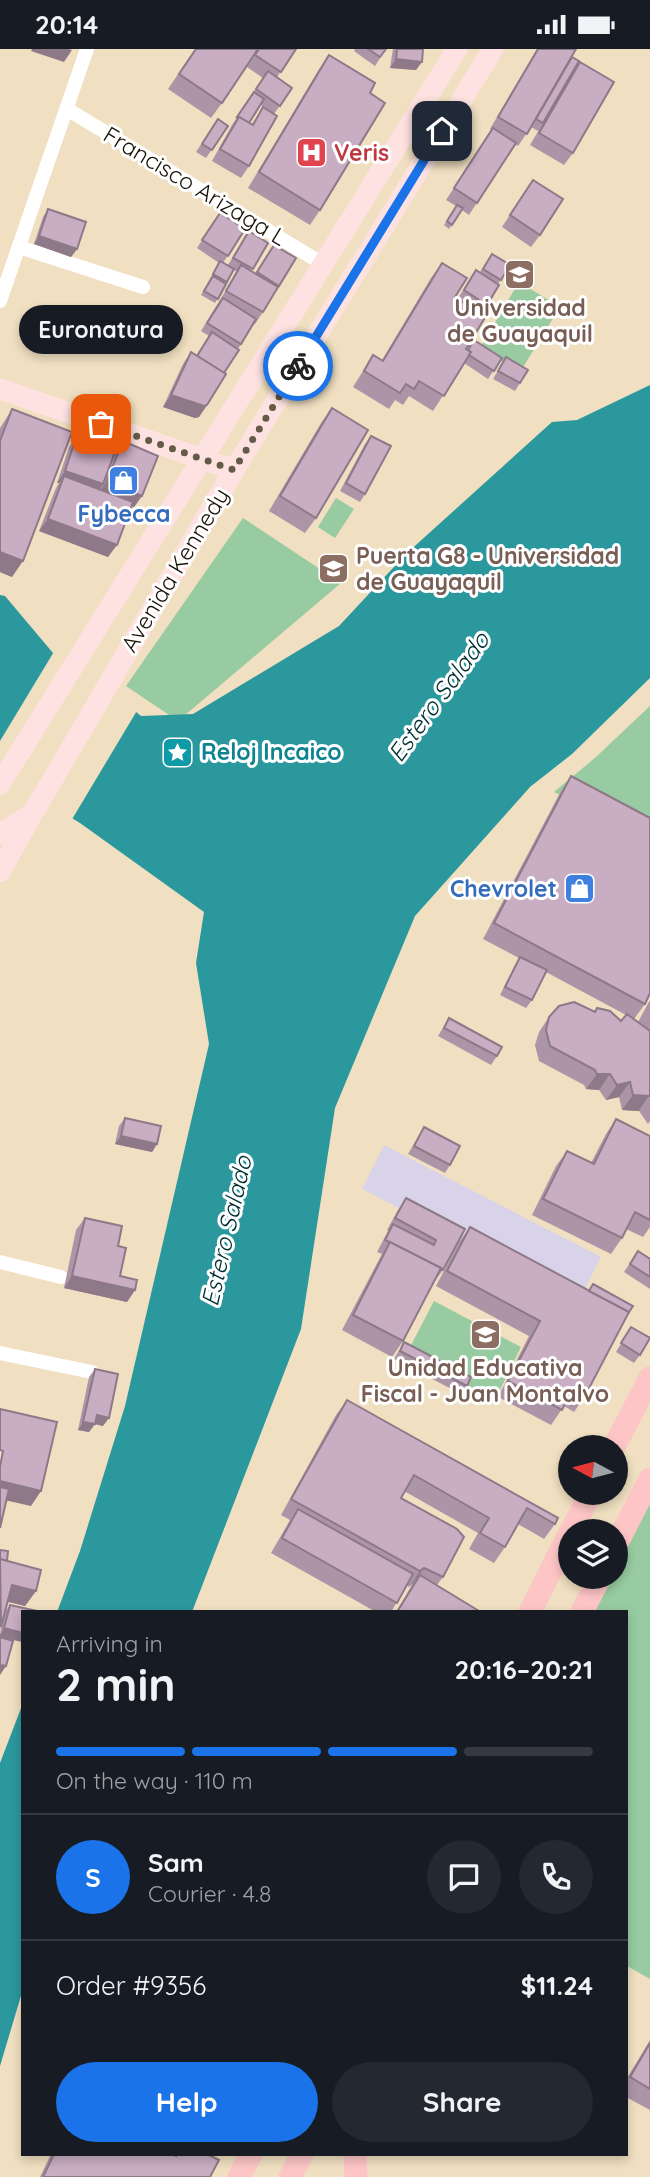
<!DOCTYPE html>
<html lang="en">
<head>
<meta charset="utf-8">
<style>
  body { margin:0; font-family:Quicksand,sans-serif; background:#242831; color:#f1f3f6; height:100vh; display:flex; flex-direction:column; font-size:26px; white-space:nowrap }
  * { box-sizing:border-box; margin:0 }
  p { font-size:23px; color:#9ea1a6 }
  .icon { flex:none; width:38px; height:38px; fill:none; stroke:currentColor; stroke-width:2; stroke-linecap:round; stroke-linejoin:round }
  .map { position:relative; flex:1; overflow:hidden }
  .panel { position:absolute; left:21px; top:1561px; width:607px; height:546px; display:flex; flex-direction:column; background:#171b24; border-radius:0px; box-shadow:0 4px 10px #0003 }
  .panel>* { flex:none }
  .needle { width:46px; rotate:277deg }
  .buttons { position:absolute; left:558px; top:1386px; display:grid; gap:14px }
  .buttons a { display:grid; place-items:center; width:70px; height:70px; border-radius:50%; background:#171b24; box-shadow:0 4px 10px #0003; font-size:35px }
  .pin { position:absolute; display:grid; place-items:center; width:60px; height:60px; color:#fff; margin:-30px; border-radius:14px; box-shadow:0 4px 10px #0006 }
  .courier { position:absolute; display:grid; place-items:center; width:70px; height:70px; margin:-35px; border:5px solid #1a73e8; border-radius:50%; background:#fff; color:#222; box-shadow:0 2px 9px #0007 }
  .bubble { position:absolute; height:49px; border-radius:24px; background:#171b24; box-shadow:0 4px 10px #0003; font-size:23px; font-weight:800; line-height:49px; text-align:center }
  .head em { font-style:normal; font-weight:800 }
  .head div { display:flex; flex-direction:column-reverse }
  .head { display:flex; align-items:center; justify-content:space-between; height:119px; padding:0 35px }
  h1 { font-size:46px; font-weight:800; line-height:52px }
  .bar { display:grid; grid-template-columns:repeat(4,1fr); gap:10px 7px; align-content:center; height:84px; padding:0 35px }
  .bar i { height:9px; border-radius:5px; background:#363941 }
  .bar .selected { background:#1a73e8 }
  .bar p { grid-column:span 4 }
  .line { display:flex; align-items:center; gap:18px; padding:0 35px; border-top:2px solid #363941 }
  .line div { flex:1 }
  .round { display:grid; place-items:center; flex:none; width:74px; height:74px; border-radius:37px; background:#242831 }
  .primary-button { display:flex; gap:14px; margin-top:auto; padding:14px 35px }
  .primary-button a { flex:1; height:80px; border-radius:42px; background:#1a73e8; color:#fff; font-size:28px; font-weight:800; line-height:80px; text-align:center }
  .primary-button a+a { background:#242831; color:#f1f3f6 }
  .status { display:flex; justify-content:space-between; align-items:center; height:49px; padding:0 35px; background:#171b24; direction:ltr }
  .status svg { height:19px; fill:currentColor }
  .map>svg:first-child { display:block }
</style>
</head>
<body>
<div class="status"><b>20:14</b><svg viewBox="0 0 49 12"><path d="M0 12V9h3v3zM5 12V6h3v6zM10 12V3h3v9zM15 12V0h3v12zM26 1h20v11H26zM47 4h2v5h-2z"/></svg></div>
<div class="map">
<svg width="650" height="2128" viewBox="0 0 650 2128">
  <rect width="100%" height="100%" fill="#f0dfc0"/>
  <path fill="#d9d3e9" d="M384,1096L601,1208L579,1252L362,1140Z"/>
  <g fill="#98cba1">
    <path d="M519,233L560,258L520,323L480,299Z"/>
    <path d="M336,449L354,460L335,489L318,478Z"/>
    <path d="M243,469L341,534L178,672L126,637Z"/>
    <path d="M650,657V789L554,743L596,708Z"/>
    <path d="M434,1252L521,1298L495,1351L407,1304Z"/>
    <path d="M650,1450V1930L627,1917L626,1563H592L610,1528H616V1516Z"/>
  </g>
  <g fill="#2b989e">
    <path d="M650,336V629L572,705L530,738L415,867L335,1059L301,1280L192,1563H57L80,1502L125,1357L209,995L196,914L204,863L80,774L0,725V546L5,547L53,604L118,648L141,667L193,665L339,577L406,505L552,373L577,371Z"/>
    <path d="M23,1654V1940L0,2017V1714Z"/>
  </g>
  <path fill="#f0dfc0" d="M55,601L120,645L138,660L71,772L0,729V692Z"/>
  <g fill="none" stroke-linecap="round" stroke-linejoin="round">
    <g stroke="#fff" stroke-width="14">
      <path d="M67,60L323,215"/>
      <path d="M19,198L143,238"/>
      <path d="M0,252L87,0"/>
      <path d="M0,1213L61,1228"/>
      <path d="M0,1304L92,1323"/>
    </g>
    <g stroke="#fee2e2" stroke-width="21">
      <path d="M0,340L234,421"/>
      <path d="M0,735L457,0"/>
      <path d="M0,785L33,764L234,421L493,0"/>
      <path d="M0,823L31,767"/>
    </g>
    <g stroke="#fdc5c6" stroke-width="23">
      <path d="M614,1398L650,1329"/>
      <path d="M571,1482L591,1444"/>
      <path d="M616,1496L650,1430"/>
      <path d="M530,1563L570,1483"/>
      <path d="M582,1563L600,1528"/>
      <path d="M355,2105L356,2128"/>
      <path d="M239,2128L251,2105"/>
      <path d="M290,2128L302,2105"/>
    </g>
  </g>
  <g fill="#ad95a8">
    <path d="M195,0L222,54L211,69L168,40Z"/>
    <path d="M259,0H296L277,28L292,39L274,65L261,56L249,74L252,75L263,58L249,117L241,129L212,112L232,76L263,29L247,18Z"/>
    <path d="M355,0H386L375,17L354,2Z"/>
    <path d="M393,0H423L416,21L390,19Z"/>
    <path d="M537,0H576L571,9L573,104L564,116L530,96L540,79L538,82L531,78L518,97L515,95L469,166L462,161L449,180L444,176L456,157L446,151L492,81L490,80Z"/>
    <path d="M329,6L370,44L320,161L310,176L248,139L318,22Z"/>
    <path d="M218,70L228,77L206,109L196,103Z"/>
    <path d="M525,143L540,186L531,198L502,178Z"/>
    <path d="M48,160L77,200L71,208L34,195L43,168Z"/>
    <path d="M220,164L245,180L223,214L228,216L249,182L268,194L251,222L256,225L274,196L296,209L263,263L255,275H254L238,300L207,356L199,368L195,369L163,358L183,315L191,303L197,306L209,287L201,282L237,223L234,221L215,254L201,246L219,214L197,199Z"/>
    <path d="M492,205L510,216L498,235L499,236L484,259L466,300L502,309L488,330L464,314L433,362L409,347L403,356L395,351L389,360L353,338L373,306L382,311L431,229L442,214L455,248L466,255V254L458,249L476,221L480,223Z"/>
    <path d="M506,308L520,334L515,342L493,330Z"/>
    <path d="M332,359L316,469L305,484L269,462L321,374Z"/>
    <path d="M12,360V528L0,523V379Z"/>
    <path d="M77,386L114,404L123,392L142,447L134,458L131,457L108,508L39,482L56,439L59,434H57L69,398Z"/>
    <path d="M371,387L365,445L360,453L340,442L365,395Z"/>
    <path d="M571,727L645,955L634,970L638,973L650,951V1072L648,1075L639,1062L622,1061L619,1048L606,1051L599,1041L586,1040L584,1036L539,1012L535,996L539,983L549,968L594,963L597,959L621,972L626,966L546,923L532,951L526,959L500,946L515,916L519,909L483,890L561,742Z"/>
    <path d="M449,969L497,1007L491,1016L438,987Z"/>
    <path d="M125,1069L157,1095L152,1103L115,1095L119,1077Z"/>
    <path d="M616,1070L650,1087V1178L643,1188L626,1180L622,1189L611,1205L532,1166L556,1117L567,1102L591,1114L606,1085Z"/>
    <path d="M424,1078L450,1116L445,1124L408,1105Z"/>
    <path d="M406,1149L465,1180L443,1221L434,1233L403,1292L392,1308L342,1281L382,1205L377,1203L388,1182L387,1181L398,1161Z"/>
    <path d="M85,1169L118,1197L120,1227L135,1241L127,1253L64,1239L76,1181Z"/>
    <path d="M470,1178L589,1242L593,1235L585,1347L574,1363L564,1357L551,1376L498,1348L529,1287L436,1237L459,1193Z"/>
    <path d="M638,1202L650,1210V1240L624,1223Z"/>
    <path d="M631,1278L640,1306L634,1314L616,1303Z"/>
    <path d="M404,1293L467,1337L461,1345L394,1310Z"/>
    <path d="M95,1320L103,1377L95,1375L89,1383L78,1381L89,1328Z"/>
    <path d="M347,1351L555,1475L544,1490L518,1475L505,1498L494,1514L469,1500L478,1484L404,1442L401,1449L443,1528L437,1536L479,1563H396L413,1534L409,1538L407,1536L391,1563H376L271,1504L290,1471L281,1466L336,1366Z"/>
    <path d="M0,1501L7,1512L36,1542L25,1557L8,1553L5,1563L10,1556L23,1563V1593L0,1588L1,1576L0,1579Z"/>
    <path d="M650,1991V2061L626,2048V2031Z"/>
    <path d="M51,2105H172L174,2106V2105H207L210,2128H40Z"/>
  </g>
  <g fill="#8d7988">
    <path d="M32,0H69L72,1L64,13L31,2Z"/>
    <path d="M396,10L422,13L416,21L390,19Z"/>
    <path d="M39,187L77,200L71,208L34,195Z"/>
    <path d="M171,346L207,356L199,368L195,369L163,358Z"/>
    <path d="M65,422L103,435L95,447L64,427L59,434H57Z"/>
    <path d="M107,432L142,447L134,458L98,444Z"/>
    <path d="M48,470L117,496L108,508L39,482Z"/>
    <path d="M0,503L23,512L12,528L0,523Z"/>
    <path d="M597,1025H610L599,1041L586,1040Z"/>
    <path d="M630,1033L619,1048L606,1051L617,1036Z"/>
    <path d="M633,1046H649L639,1062L622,1061Z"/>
    <path d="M121,1087L157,1095L152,1103L115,1095Z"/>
    <path d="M72,1227L135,1241L127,1253L64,1239Z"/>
    <path d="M97,1366L109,1369L103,1377L91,1374Z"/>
    <path d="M83,1373L95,1375L89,1383L78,1381Z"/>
    <path d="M0,1432L41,1442L31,1457L0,1450Z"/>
    <path d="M424,1519L413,1534L409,1538L420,1522Z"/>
    <path d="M12,1536L36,1542L25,1557L2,1551Z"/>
    <path d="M4,1579L23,1584V1593L0,1588V1586Z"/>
    <path d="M0,1616L6,1617L0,1626Z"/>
  </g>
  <g fill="#c9adc3" stroke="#8d7988" stroke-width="2">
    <path d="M196,0H258L222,54L179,25Z"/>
    <path d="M259,0H296L281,23L255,6Z"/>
    <path d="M368,0H386L380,8Z"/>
    <path d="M397,0H423L422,13L396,10Z"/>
    <path d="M538,0H576L527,85L498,68Z"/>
    <path d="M329,6L375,34L370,44L385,54L320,161L259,123Z"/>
    <path d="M572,8L579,12L543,74L536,70Z"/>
    <path d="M580,13L614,33L573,104L539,84Z"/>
    <path d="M268,22L292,39L280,57L256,40Z"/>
    <path d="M254,43L264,50L249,74L239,68H237Z"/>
    <path d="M263,58L277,67L249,117L220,100L239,68L253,76Z"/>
    <path d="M218,70L228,77L212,101L202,95Z"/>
    <path d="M493,79L516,94L477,154L454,139Z"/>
    <path d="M533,131L563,150L540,186L510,166Z"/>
    <path d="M457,156L463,159L452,176L447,172Z"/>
    <path d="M48,160L86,173L77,200L39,187Z"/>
    <path d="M220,164L245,180L228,207L202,191Z"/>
    <path d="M249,182L268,194L253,220L233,209Z"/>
    <path d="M274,196L296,209L279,237L257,223Z"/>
    <path d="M492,205L510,216L501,231L483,220Z"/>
    <path d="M220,212L234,220L227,233L213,225Z"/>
    <path d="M442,214L467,229L455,248L466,255L469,250L489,262L466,300L471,303L444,347L419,332L414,340L406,335L400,344L364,322L373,306L383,312Z"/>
    <path d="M241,216L278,238L263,263L226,242Z"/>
    <path d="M476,221L499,236L487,256L464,241Z"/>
    <path d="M213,227L226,235L218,250L204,242Z"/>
    <path d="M223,249L256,270L241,295L207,274Z"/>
    <path d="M212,283L239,301L224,324L197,307Z"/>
    <path d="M474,291L502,309L494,322L469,306L471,303L468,301Z"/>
    <path d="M191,303L226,325L207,356L204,357L171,346Z"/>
    <path d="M506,308L528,321L520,334L498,322Z"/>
    <path d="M332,359L368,381L316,469L280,447Z"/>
    <path d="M12,360L72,383L23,512L0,503V392Z"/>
    <path d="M77,386L116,400L103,435L65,422Z"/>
    <path d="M371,387L391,397L365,445L346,434Z"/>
    <path d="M123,392L158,407L142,447L107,432Z"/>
    <path d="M64,427L133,453L117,496L48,470Z"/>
    <path d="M571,727L650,769V944L645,955L494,874Z"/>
    <path d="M520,908L547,921L532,951L505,938Z"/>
    <path d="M574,953L595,963L597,959L610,962L621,972L627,965L650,982V1047L633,1046L630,1033L617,1036L610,1025H597L595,1021L550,997L546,981L549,968L559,957Z"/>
    <path d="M449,969L502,998L497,1007L444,979Z"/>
    <path d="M125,1069L161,1077L157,1095L121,1087Z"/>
    <path d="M616,1070L650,1087V1171L635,1163L622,1189L543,1150L567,1102L594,1115Z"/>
    <path d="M424,1078L460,1097L450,1116L414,1097Z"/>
    <path d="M406,1149L465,1180L443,1221L440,1220L441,1219L385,1191L393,1175L434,1196L436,1191L395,1169Z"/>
    <path d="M85,1169L122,1177L118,1197L126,1199L120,1227L137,1231L135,1241L72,1227Z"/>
    <path d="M470,1178L629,1263L585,1347L572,1341L562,1361L508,1332L540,1272L447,1222Z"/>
    <path d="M390,1193L441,1219L403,1292L353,1266Z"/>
    <path d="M638,1202L650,1210V1228L630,1215Z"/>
    <path d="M593,1235L633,1257L629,1263L589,1242Z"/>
    <path d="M631,1278L650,1289L640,1306L621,1294Z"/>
    <path d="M404,1293L471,1328L467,1337L400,1302Z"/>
    <path d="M95,1320L118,1325L109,1369L97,1366L95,1375L83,1373Z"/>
    <path d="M347,1351L558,1469L555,1475L527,1459L505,1498L480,1484L489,1469L414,1426L401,1449L457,1480L464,1488L443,1528L424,1519L420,1522L291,1450Z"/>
    <path d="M0,1360L57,1373L41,1442L0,1432V1418L3,1402L0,1401Z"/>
    <path d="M0,1438L9,1440L0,1479Z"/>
    <path d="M298,1460L413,1525L397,1554L282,1489Z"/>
    <path d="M0,1501L8,1502L7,1512L0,1510Z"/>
    <path d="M0,1510L41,1521L36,1542L12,1536L1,1578Z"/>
    <path d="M420,1526L479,1562V1563H397Z"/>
    <path d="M10,1556L37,1562L23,1563V1584L4,1579Z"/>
    <path d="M0,1588L13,1592L6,1617L0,1616Z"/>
    <path d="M650,1994V2040L630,2028Z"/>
    <path d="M54,2105H172L176,2107V2105H207L219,2111L210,2128H43Z"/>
  </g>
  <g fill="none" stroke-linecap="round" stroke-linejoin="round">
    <path stroke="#645a48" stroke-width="7" stroke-dasharray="0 12.6" d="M101,375L234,421L298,317"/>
    <path stroke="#1a73e8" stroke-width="9" d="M298,317L442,82"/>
  </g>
  <defs>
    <symbol id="hospital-square" viewBox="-11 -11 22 22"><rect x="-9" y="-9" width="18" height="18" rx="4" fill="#e0444e" stroke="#fff"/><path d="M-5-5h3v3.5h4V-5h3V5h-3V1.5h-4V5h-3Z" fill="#fff"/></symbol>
    <symbol id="university-square" viewBox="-11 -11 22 22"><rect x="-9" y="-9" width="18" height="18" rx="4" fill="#8d6e63" stroke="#fff"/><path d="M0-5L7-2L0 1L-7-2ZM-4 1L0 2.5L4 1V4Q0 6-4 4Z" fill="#fff"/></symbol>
    <symbol id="shop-square" viewBox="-11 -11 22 22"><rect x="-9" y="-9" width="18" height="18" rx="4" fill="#3f7fe0" stroke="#fff"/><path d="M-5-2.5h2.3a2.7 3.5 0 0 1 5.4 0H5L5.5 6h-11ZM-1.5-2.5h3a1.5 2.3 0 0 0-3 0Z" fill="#fff"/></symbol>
    <symbol id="sight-square" viewBox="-11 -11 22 22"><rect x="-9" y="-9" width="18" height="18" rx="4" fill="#0f9aa8" stroke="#fff"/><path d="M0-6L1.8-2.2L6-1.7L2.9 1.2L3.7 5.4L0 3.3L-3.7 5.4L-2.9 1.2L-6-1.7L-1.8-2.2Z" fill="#fff"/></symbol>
    <symbol id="school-square" viewBox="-11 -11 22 22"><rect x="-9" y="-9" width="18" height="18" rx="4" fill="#8d6e63" stroke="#fff"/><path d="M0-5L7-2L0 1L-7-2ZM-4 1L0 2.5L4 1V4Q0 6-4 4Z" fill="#fff"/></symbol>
  </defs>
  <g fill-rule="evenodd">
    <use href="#hospital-square" x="294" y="86" width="35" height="35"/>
    <use href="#university-square" x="502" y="208" width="35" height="35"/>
    <use href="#shop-square" x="106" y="414" width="35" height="35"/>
    <use href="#university-square" x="316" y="502" width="35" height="35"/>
    <use href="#sight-square" x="160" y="686" width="35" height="35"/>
    <use href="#shop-square" x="562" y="822" width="35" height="35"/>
    <use href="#school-square" x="468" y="1268" width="35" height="35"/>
  </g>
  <g text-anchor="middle" stroke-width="6" stroke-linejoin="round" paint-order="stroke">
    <g font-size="23" font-weight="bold" fill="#be3a42" stroke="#fff" text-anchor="start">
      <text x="334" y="112">Veris</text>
    </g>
    <g font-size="23" fill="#181207" stroke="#fff">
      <text transform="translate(195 137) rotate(31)" y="8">Francisco Arizaga L</text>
      <text transform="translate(175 521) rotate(-59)" y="8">Avenida Kennedy</text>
    </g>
    <g font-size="23" font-weight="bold" fill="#785e54" stroke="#fff">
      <text x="520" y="267">Universidad<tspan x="520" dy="26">de Guayaquil</tspan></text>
      <text x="356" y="515" text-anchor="start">Puerta G8 - Universidad<tspan x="356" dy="26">de Guayaquil</tspan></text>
      <text x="485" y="1327">Unidad Educativa<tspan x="485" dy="26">Fiscal - Juan Montalvo</tspan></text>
    </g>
    <g font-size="23" font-weight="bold" fill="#366cbe" stroke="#fff">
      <text x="124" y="473">Fybecca</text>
      <text x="557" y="848" text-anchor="end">Chevrolet</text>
    </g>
    <g font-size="23" font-weight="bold" fill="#0d838f" stroke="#fff" text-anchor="start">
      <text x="201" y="711">Reloj Incaico</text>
    </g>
    <g font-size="24" font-style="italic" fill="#003033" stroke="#fff">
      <text transform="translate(439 648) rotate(-54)" y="8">Estero Salado</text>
      <text transform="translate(227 1182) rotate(-77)" y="8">Estero Salado</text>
    </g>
  </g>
</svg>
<div class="buttons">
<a><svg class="needle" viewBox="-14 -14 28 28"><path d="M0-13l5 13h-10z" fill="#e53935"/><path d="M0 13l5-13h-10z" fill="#9ea1a6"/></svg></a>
<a><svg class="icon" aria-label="layers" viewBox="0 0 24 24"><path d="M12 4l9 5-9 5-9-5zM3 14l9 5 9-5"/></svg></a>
</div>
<div class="pin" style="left:101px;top:375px;background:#ea580c"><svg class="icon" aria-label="bag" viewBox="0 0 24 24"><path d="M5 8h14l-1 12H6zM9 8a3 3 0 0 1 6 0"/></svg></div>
<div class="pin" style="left:442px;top:82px;background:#1f2937"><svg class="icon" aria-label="home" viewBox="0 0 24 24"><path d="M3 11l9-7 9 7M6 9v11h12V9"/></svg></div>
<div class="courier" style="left:298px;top:317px"><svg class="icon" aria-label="bike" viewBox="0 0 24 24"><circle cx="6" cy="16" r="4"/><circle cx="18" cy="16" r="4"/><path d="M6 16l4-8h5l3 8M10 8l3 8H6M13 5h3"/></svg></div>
<div class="bubble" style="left:19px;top:256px;width:164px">Euronatura</div>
<section class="panel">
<div class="head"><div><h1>2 min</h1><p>Arriving in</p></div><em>20:16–20:21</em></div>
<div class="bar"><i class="selected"></i><i class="selected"></i><i class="selected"></i><i></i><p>On the way · 110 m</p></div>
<div class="line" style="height:126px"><b class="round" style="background:#1a73e8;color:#fff">S</b><div><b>Sam</b><p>Courier · 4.8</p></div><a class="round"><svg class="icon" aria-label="chat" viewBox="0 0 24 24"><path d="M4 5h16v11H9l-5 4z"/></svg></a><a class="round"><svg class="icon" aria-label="phone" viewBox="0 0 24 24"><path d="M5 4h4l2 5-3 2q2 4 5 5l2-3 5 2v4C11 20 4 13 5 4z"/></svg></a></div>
<div class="line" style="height:91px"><div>Order #9356</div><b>$11.24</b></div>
<div class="primary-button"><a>Help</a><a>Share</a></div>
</section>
</div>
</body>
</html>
